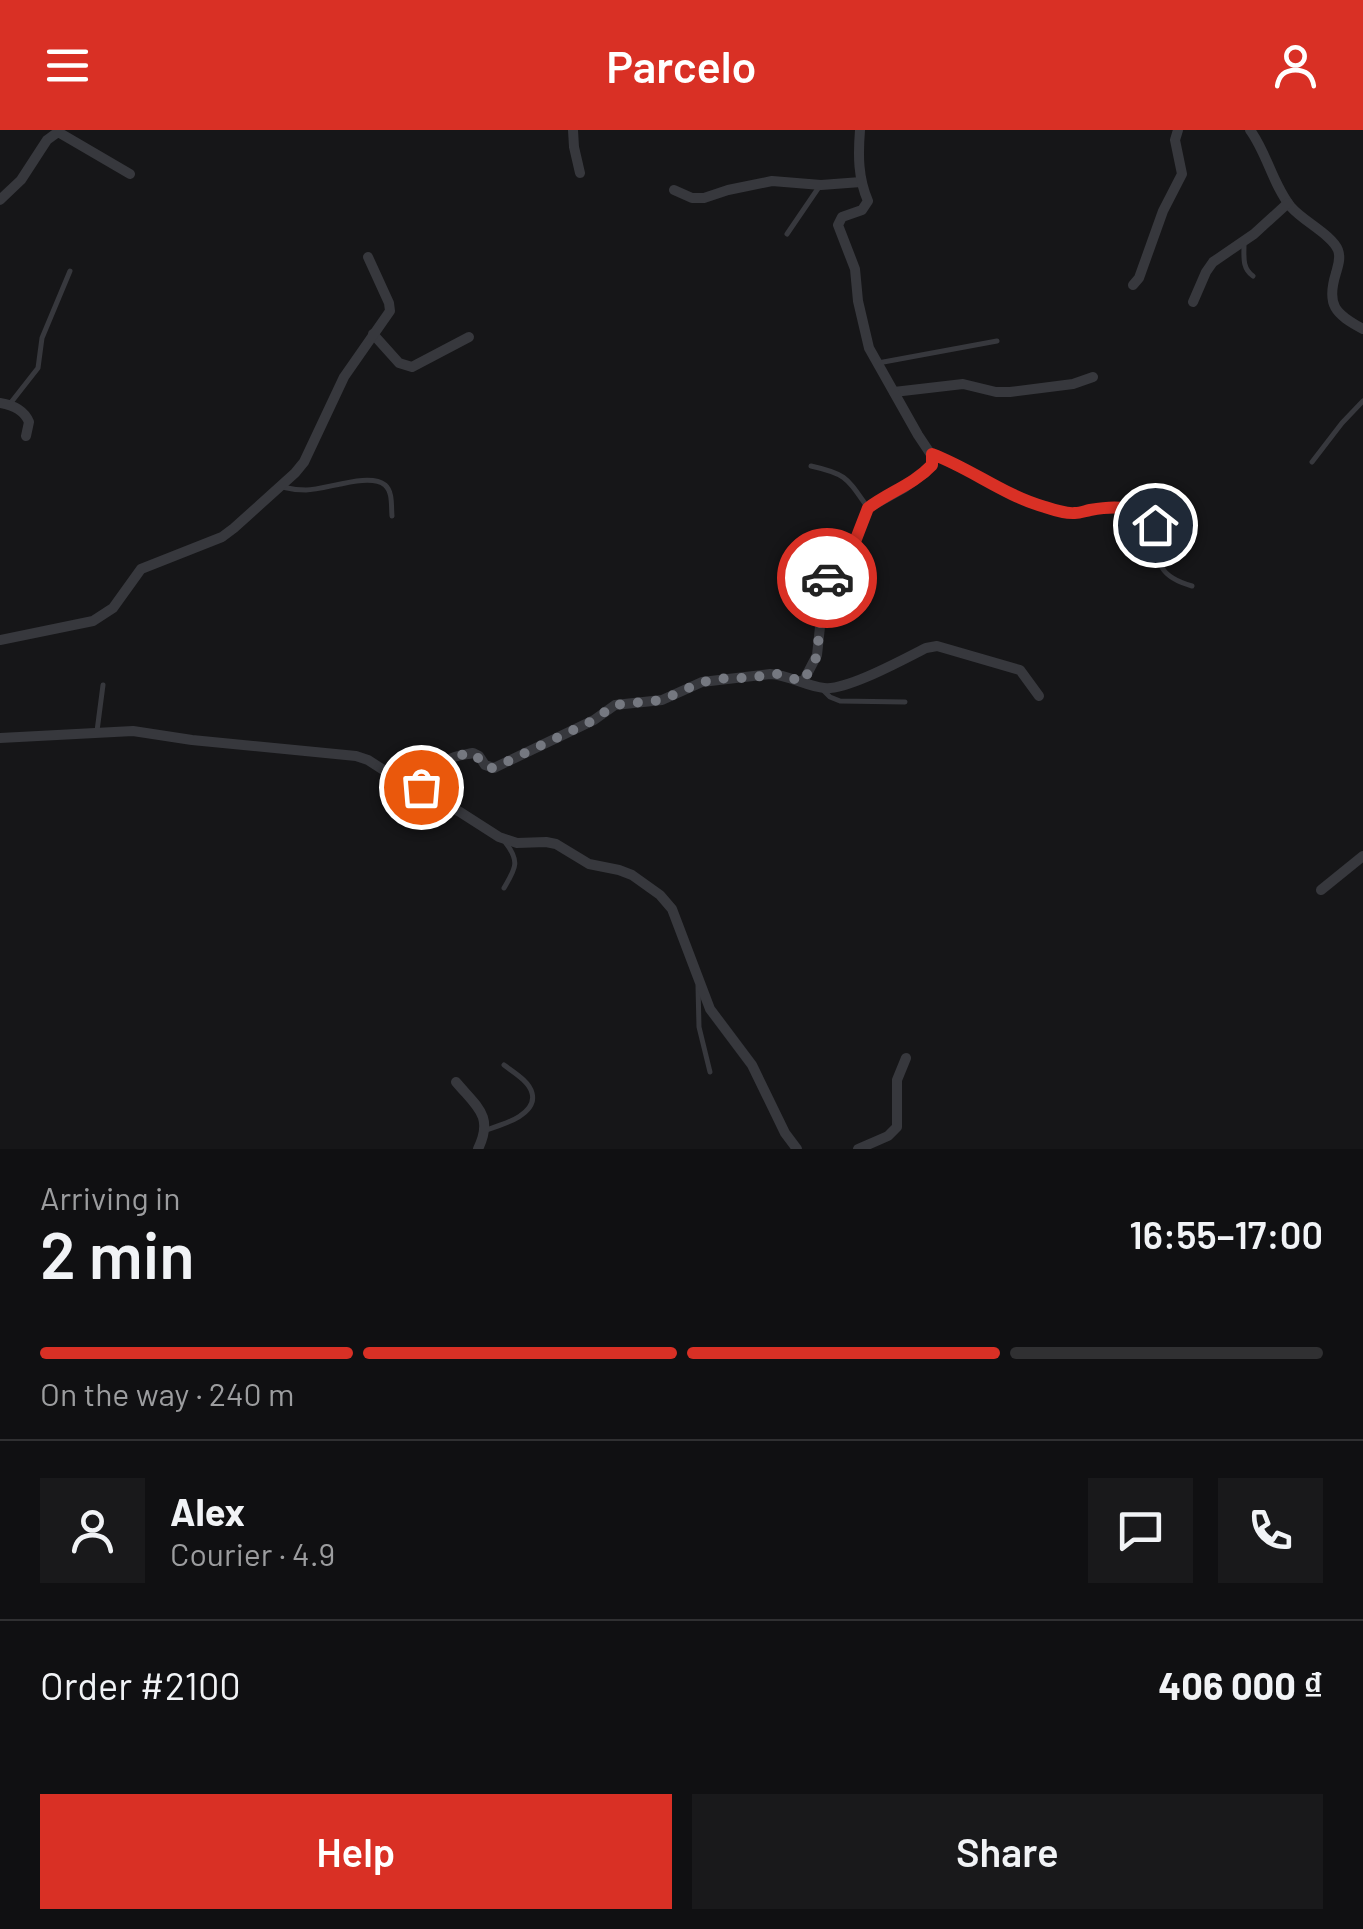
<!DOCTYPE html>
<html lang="en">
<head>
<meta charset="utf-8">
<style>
  body { margin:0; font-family:Barlow,sans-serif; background:#19191b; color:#f1f3f6; height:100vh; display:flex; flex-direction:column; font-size:38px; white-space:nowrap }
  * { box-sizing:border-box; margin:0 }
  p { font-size:32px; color:#9c9d9f }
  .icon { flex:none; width:55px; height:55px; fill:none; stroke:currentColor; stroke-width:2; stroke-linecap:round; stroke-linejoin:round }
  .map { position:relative; height:1019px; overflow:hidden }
  .panel { display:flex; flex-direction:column; background:#101012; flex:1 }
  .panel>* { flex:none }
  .pin { position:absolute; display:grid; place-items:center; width:85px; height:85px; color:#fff; margin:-42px; border:5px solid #fff; border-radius:50%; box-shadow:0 2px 10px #0007 }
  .courier { position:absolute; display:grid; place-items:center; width:100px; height:100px; margin:-50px; border:8px solid #d93025; border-radius:50%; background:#fff; color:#222; box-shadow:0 2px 12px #0007 }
  .headline em { font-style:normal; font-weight:600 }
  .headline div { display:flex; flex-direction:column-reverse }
  .headline { display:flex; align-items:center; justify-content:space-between; height:170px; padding:0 40px }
  h1 { font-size:65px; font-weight:600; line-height:75px }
  .bar { display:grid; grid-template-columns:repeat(4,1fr); gap:15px 10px; align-content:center; height:120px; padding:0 40px }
  .bar i { height:12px; border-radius:8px; background:#303032 }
  .bar .on { background:#d93025 }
  .bar p { grid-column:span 4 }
  .line { display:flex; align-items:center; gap:25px; padding:0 40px; border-top:2px solid #303032 }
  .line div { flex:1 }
  .round { display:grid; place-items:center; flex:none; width:105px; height:105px; border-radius:0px; background:#19191b }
  .action { display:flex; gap:20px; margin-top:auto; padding:20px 40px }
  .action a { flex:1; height:115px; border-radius:0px; background:#d93025; color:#fff; font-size:40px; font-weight:600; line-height:115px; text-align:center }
  .action a+a { background:#19191b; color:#f1f3f6 }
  header { display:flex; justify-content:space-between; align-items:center; height:130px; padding:0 40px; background:#d93025; color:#fff; font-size:45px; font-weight:600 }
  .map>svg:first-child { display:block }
</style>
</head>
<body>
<header><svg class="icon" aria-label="menu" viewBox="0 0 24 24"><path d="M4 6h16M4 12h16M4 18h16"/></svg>Parcelo<svg class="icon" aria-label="person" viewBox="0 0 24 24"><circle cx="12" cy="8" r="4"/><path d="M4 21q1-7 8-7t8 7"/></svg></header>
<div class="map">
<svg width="1363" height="1019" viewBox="0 0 1363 1019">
  <rect width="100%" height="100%" fill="#161618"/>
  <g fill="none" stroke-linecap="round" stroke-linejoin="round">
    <g stroke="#37383d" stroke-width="5">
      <path d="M787,104L819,57"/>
      <path d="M1244,114C1244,127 1242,138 1253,146"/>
      <path d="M878,233L997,211"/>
      <path d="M9,275L38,238L42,208L70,141"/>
      <path d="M935,325C981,342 1020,379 1071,383C1089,385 1121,371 1140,382C1180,403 1131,439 1192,456"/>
      <path d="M1312,332L1342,293L1363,271"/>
      <path d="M811,336C847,344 847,348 868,378"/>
      <path d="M282,357C290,359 298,360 306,360C326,360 369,342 385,355C393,362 391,376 392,386"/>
      <path d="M824,561L830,567L840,571L905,572"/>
      <path d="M97,601L103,555"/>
      <path d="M504,758C515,739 521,732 505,712"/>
      <path d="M698,856L699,897L710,942"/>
      <path d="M486,1000C501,995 538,985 532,963C529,951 513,942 504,935"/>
    </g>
    <g stroke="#37383d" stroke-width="10">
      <path d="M573,0L574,17L580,43"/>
      <path d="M1250,0C1267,23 1273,55 1291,77C1303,91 1332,105 1338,120C1341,128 1338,136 1336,143C1326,175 1335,184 1363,199"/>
      <path d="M674,60L692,68H704L728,60L772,51L821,55L861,52"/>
      <path d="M0,70L21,50L47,10L58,2L130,44"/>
      <path d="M1133,155L1139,148L1163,81L1182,44L1175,10L1178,0"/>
      <path d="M1193,172L1206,142L1213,132L1254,104L1288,73"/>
      <path d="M373,204L399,233L412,237L469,207"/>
      <path d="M894,262L963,254L996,262H1010L1073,254L1093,247"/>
      <path d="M0,273C13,275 24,280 29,292L26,306"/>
      <path d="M0,510L93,491L113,478L141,439L222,407L234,398L295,343L304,332L344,247L390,181L389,173L368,127"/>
      <path d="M803,552L817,525L825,450L828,446L844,439L868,378L904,358L926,342L934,329L918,305L869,218L858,171L855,139L838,95L842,87L862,80L868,71C858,48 858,25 860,0"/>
      <path d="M0,608L133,601L192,610L356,626L368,630L410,657L460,682L499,707L517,713L546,712L556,714L589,734L619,740L632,745L660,765L672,779L710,879L752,935L785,1003L797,1019"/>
      <path d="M415,659C430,652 435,640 448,630C455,625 464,625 473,623L479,626L485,635L494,638L594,590L615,575L662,570L702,552L770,544C789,545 805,556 824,558C846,561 904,529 926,518L937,516L1020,540L1039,566"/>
      <path d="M1321,760L1363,726"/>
      <path d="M456,952C477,977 494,986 478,1019"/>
      <path d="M858,1019L888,1006L897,997V950L906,928"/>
    </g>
  </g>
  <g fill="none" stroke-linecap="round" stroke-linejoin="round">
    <path stroke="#757880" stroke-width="10" stroke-dasharray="0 18" d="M421,657L432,649L447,631L454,626L473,623L488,638H494L594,590L614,575L662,570L702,552L727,548H752L770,544H780L803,552L817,526L823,456L827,448"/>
    <path stroke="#d93025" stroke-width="12" d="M827,448L844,440L868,378C889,362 913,355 932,335V324C972,339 1003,365 1045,377C1054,380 1066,384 1075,383C1080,383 1085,381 1090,380C1119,375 1134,376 1155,395"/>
  </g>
</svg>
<div class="pin" style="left:421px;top:657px;background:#ea580c"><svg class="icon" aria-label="bag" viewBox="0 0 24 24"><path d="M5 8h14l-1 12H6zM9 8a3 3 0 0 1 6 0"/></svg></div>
<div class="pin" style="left:1155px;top:395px;background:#1f2937"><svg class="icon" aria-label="home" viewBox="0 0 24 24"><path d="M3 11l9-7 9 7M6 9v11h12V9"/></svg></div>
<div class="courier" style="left:827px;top:448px"><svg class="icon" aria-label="car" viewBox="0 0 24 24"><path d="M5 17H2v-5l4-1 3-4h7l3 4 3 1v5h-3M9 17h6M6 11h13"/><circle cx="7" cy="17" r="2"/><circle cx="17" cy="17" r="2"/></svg></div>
</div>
<section class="panel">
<div class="headline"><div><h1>2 min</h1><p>Arriving in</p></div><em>16:55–17:00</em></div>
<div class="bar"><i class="on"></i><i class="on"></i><i class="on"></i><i></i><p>On the way · 240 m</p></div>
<div class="line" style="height:180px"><a class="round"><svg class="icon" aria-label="person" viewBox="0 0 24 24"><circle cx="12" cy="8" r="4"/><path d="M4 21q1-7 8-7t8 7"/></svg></a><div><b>Alex</b><p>Courier · 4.9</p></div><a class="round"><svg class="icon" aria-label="chat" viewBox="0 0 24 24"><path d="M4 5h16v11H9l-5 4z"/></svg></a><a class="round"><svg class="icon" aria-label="phone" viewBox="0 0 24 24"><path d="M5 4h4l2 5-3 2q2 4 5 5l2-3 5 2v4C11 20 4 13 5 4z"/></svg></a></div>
<div class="line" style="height:130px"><div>Order #2100</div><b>406 000 ₫</b></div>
<div class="action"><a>Help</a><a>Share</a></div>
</section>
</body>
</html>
